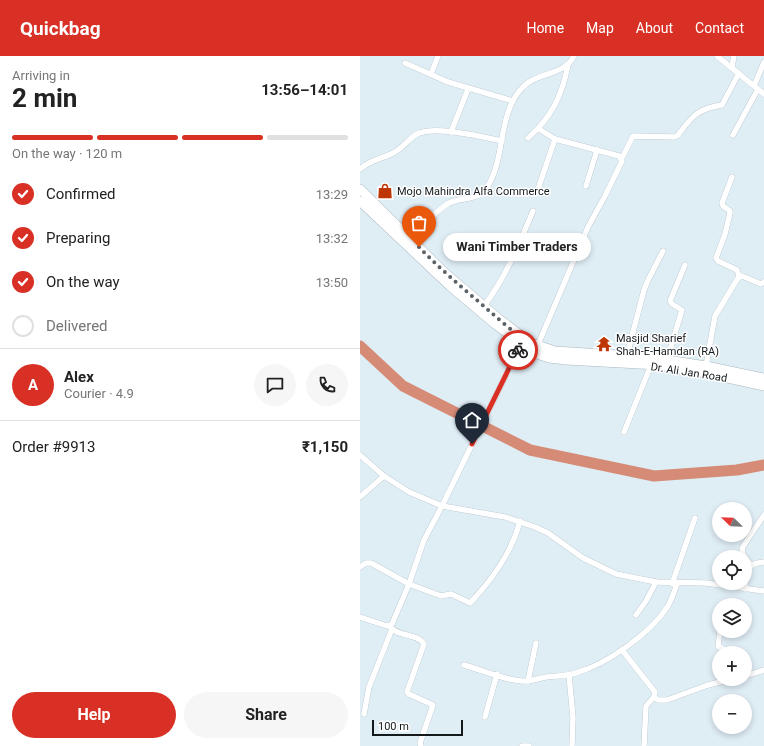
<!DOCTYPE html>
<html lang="en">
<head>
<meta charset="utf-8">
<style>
  body { margin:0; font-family:Roboto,sans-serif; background:#f6f6f6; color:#222; height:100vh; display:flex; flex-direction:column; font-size:15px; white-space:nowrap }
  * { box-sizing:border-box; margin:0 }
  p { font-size:13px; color:#767676 }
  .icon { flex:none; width:22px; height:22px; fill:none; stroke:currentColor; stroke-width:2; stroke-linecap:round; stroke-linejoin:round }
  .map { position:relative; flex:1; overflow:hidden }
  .sheet { display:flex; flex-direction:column; background:#fff; width:360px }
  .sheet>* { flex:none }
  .needle { width:26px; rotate:293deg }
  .tools { position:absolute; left:352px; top:446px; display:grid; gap:8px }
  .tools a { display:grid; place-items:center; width:40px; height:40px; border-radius:50%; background:#fff; box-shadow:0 2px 6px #0003; font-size:20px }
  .scale { position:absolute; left:12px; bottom:10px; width:91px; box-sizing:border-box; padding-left:4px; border:2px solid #14191c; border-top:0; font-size:11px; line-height:14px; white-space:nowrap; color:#14191c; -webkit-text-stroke:3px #fff; paint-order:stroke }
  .pin { position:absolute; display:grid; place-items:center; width:34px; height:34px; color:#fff; margin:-41px -17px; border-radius:50% 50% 50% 0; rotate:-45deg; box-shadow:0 0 4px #0007 }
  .pin .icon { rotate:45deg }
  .courier { position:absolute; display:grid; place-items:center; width:40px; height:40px; margin:-20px; border:3px solid #d93025; border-radius:50%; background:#fff; color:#222; box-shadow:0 1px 5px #0007 }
  .bubble { position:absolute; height:28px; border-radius:14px; background:#fff; box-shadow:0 2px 6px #0003; font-size:13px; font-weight:700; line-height:28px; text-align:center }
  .summary em { font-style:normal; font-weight:700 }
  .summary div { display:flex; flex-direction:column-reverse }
  .summary { display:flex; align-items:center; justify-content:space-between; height:68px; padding:0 12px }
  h1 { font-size:26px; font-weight:700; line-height:30px }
  .bar { display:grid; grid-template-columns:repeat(4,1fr); gap:6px 4px; align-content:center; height:48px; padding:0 12px }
  .bar i { height:5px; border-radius:3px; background:#e0e0e0 }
  .bar .selected { background:#d93025 }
  .bar p { grid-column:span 4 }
  .line { display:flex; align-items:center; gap:10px; padding:0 12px; border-top:1px solid #e0e0e0 }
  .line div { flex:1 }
  .round { display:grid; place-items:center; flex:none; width:42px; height:42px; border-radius:21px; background:#f6f6f6 }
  ol { padding:0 12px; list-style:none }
  li { display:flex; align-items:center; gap:12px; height:44px }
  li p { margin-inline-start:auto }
  li .icon { padding:4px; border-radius:50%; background:#d93025; color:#fff; stroke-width:4 }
  li:last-child { color:#767676 }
  li i { width:22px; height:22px; border:2px solid #e0e0e0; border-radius:50% }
  .action { display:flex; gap:8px; margin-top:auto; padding:8px 12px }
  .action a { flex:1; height:46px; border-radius:24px; background:#d93025; color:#fff; font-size:16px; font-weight:700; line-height:46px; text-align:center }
  .action a+a { background:#f6f6f6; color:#222 }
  header { display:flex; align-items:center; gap:24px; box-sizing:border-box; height:56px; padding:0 20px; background:#d93025; color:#fff }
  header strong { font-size:19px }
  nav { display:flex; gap:22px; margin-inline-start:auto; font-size:14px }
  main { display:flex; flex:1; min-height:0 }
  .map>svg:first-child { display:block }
</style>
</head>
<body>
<header>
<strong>Quickbag</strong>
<nav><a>Home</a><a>Map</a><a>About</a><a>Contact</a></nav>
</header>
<main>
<section class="sheet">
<div class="summary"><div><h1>2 min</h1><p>Arriving in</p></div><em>13:56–14:01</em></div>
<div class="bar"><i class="selected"></i><i class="selected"></i><i class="selected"></i><i></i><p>On the way · 120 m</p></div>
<ol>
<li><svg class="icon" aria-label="check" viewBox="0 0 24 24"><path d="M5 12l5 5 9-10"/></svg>Confirmed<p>13:29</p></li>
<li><svg class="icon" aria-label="check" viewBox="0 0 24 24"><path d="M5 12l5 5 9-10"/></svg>Preparing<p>13:32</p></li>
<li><svg class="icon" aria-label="check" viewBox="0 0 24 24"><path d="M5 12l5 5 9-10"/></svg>On the way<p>13:50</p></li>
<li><i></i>Delivered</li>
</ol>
<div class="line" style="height:72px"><b class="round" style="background:#d93025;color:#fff">A</b><div><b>Alex</b><p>Courier · 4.9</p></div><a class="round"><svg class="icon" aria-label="chat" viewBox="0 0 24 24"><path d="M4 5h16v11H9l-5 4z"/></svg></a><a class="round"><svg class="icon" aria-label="phone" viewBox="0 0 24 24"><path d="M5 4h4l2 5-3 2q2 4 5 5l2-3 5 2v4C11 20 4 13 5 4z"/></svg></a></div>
<div class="line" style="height:52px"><div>Order #9913</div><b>₹1,150</b></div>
<div class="action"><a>Help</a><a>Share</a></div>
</section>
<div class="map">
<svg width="404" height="690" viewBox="0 0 404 690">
  <rect width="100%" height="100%" fill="#dfedf5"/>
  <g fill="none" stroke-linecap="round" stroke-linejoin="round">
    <path stroke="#d68b76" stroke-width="11" d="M0,290L43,330L170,394L294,420L377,414L404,409"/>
    <defs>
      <g id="minor">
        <path d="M357,0L404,38"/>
        <path d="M45,7L88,26L153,45"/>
        <path d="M372,11L374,0"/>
        <path d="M71,18L78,0"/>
        <path d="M394,30L404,6"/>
        <path d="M91,76L108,33"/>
        <path d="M373,79L398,33"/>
        <path d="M168,82C191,62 202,40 208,9"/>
        <path d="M262,102L273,80L314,81L317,80C332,61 336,53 362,49L379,17"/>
        <path d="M0,113C10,104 21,103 33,97C42,93 48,83 57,78C74,69 123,81 142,85"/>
        <path d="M372,121L362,147L363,150L370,155V157L365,178L356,202L358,205L377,214L379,220"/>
        <path d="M226,130L237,94"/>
        <path d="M177,136L195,83"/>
        <path d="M51,182C62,171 75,155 89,147C101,141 117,145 126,133C146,104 137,60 161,33C175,16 204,20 214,0"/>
        <path d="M124,250C146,221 159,188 173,155"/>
        <path d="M177,291L228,171L245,140L262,105L259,100L195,83L179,73"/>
        <path d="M267,299L284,234L288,224L303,195"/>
        <path d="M307,304L322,254L312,248L310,245L325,209"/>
        <path d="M346,310L355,260L378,222L382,220L401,228L404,226"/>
        <path d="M264,376L291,309"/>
        <path d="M0,399L24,420L49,436L82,450L145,461L175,471L188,477L223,502L256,518L296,526L346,527L404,535"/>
        <path d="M0,441L24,420"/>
        <path d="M391,509L383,498L382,492L404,459"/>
        <path d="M0,511L6,507H11L49,528L81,540L91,538L110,547C132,524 152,496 160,465"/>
        <path d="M312,528L335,462"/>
        <path d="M385,533C386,516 384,508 404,506"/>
        <path d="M276,559L286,545L296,526"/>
        <path d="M0,561L27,570L32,568L49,528L64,484L82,450L161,288"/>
        <path d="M29,570C37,581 57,577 64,588L47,636L49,638L73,649L60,687L61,690"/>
        <path d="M360,575L358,590L365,594V597"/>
        <path d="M262,594L295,636L294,641L286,650L284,690"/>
        <path d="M104,609C122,614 144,624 162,625C170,626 179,622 186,621C196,620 206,620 216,617C247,608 290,578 308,550C312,543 314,536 317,528"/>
        <path d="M209,619L213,662L212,690"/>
        <path d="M385,620L404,614"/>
        <path d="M168,625L176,587"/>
        <path d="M294,641L298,644H307L348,629L372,623"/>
        <path d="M4,658L9,631L32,573"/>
        <path d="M125,661L137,618"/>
        <path d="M162,690H169"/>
      </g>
      <g id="primary">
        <path d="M0,133L85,217L139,263L171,287L195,295L288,301L346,310L404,322"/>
        <path d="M0,145L90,230L135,268L174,297L189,302L206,304L298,309L345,317L404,330"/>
      </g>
    </defs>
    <use href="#minor" stroke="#aab8c0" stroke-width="6"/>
    <use href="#primary" stroke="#aab8c0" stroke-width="10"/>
    <use href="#minor" stroke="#fff" stroke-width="5.5"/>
    <use href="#primary" stroke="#fff" stroke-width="9"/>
  </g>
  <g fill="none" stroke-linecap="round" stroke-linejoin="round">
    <path stroke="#5b6368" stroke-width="4" stroke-dasharray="0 7.2" d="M59,191C80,213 104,233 127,253C142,266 159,282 177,289L174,297L161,288L158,294"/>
    <path stroke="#d93025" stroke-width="5" d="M112,388L158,294"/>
  </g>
  <defs>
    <symbol id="shop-bare" viewBox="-9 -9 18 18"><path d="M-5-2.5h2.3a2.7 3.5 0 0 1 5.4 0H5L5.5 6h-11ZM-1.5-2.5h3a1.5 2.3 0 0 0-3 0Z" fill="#be3603" stroke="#fff" stroke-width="2.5" paint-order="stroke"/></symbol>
    <symbol id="temple-bare" viewBox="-9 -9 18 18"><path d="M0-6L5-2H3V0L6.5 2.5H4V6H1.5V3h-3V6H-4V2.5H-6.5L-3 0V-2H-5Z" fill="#be3603" stroke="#fff" stroke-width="2.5" paint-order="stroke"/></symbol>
  </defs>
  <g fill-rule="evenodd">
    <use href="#shop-bare" x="14" y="124" width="22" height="22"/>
    <use href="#temple-bare" x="233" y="277" width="22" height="22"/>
  </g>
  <g text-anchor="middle" stroke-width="3" stroke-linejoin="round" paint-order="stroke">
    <g font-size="11" fill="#14191c" stroke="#fff" text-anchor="start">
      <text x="37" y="139">Mojo Mahindra Alfa Commerce</text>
      <text x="256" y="286">Masjid Sharief<tspan x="256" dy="13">Shah-E-Hamdan (RA)</tspan></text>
    </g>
    <g font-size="11" fill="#14191c" stroke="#fff">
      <text transform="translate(329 316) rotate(9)" y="4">Dr. Ali Jan Road</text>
    </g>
  </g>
</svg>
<div class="tools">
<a><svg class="needle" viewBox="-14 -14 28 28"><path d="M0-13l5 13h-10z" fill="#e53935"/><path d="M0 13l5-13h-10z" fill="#767676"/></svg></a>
<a><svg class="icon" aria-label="locate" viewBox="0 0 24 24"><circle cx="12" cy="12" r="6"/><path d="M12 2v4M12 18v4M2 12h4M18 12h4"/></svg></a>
<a><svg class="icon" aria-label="layers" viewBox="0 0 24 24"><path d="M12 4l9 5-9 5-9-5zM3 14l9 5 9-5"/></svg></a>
<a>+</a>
<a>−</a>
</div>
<div class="scale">100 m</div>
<div class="pin" style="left:59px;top:191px;background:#ea580c"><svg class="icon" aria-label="bag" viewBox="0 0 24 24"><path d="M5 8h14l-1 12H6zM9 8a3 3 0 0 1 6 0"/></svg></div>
<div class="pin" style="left:112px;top:388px;background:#1f2937"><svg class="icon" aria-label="home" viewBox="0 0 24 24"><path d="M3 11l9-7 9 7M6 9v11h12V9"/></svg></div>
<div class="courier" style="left:158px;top:294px"><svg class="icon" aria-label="bike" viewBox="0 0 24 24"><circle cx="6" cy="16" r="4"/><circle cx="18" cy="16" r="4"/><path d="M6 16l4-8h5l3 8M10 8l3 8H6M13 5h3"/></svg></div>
<div class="bubble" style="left:83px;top:177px;width:148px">Wani Timber Traders</div>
</div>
</main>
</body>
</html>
